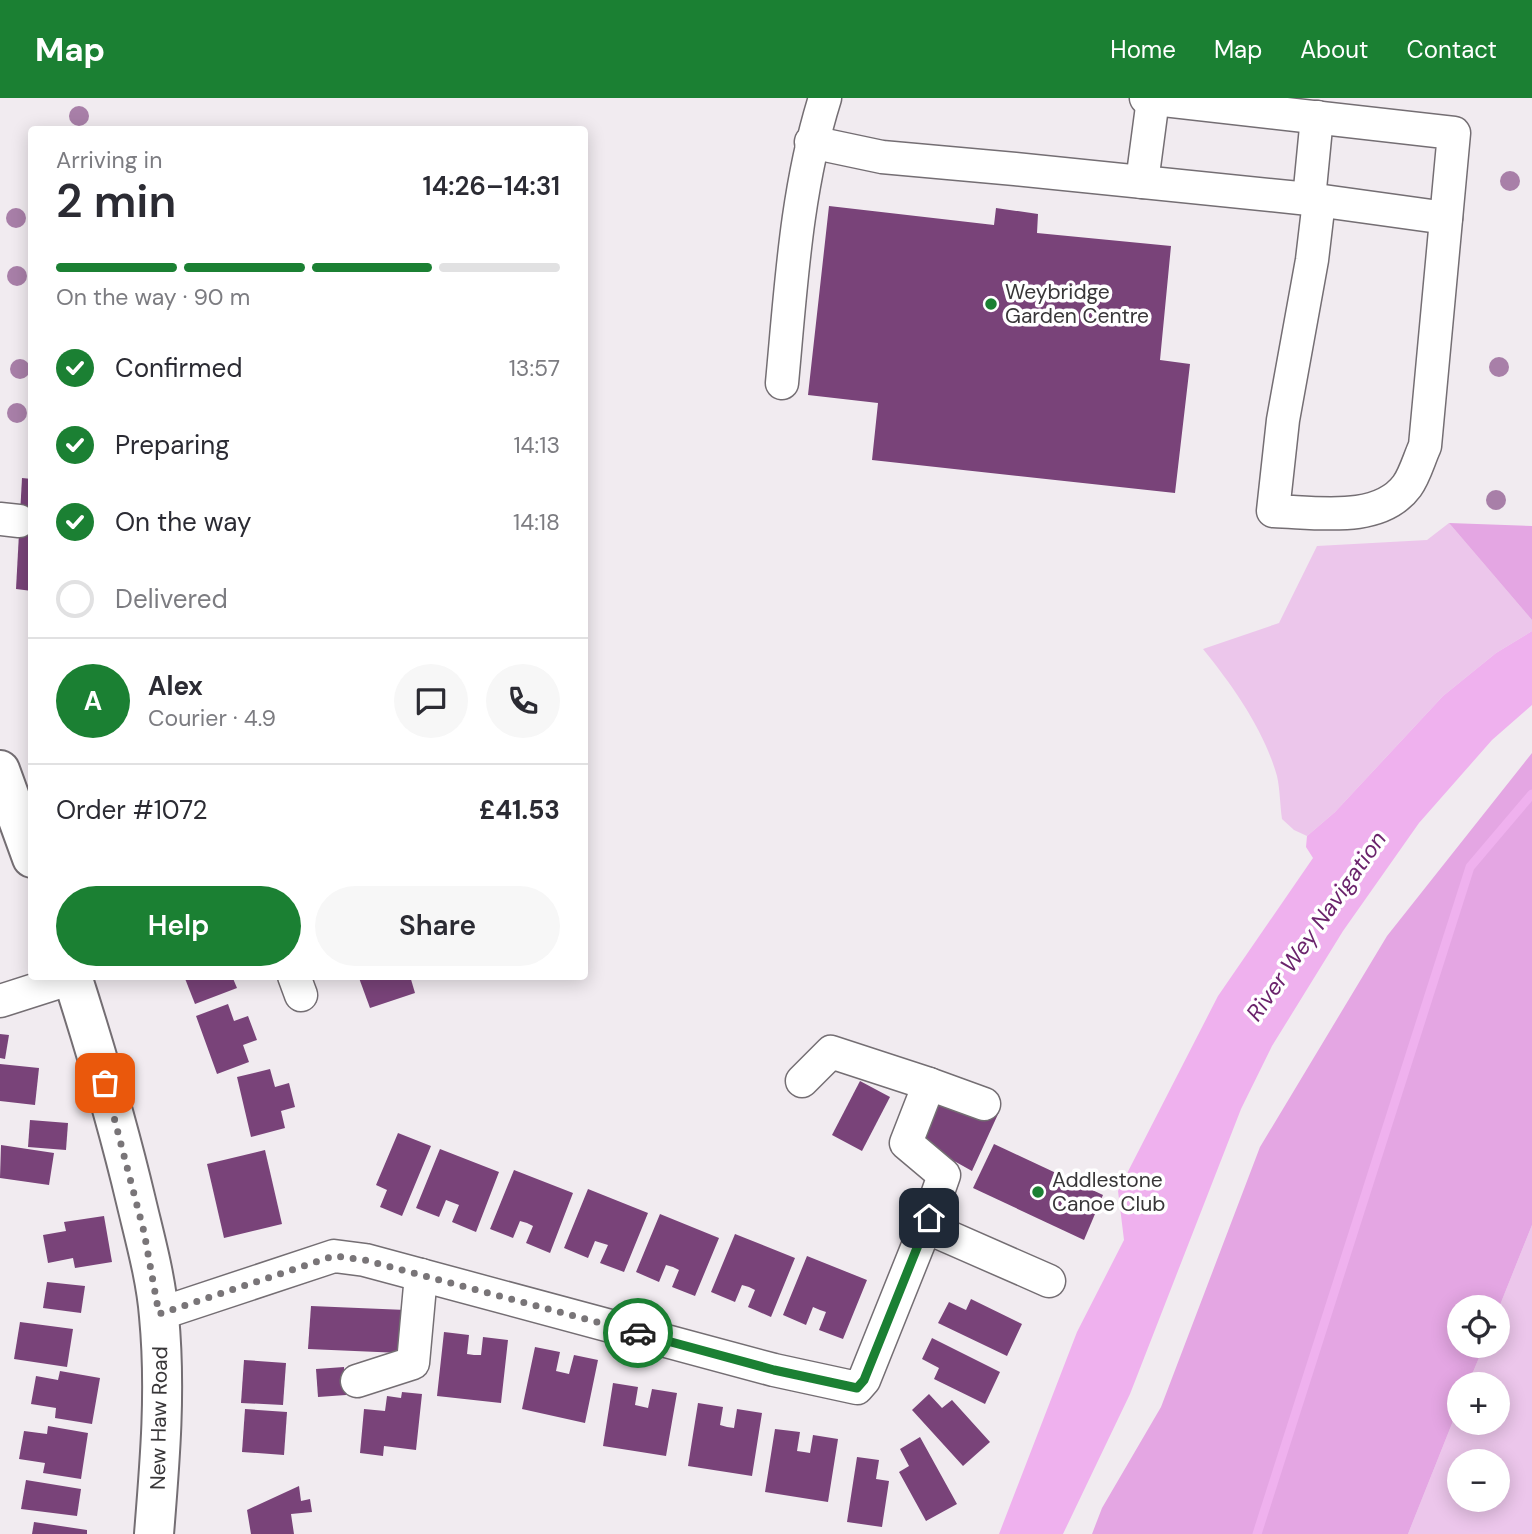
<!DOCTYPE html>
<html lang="en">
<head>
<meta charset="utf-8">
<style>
  body { margin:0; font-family:"DM Sans",sans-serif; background:#f7f7f7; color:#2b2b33; height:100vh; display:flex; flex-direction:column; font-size:26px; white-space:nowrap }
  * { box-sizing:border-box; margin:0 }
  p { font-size:23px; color:#7c7c81 }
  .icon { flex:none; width:38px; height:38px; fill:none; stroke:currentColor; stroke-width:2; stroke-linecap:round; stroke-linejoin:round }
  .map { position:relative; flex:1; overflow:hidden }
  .drawer { position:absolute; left:28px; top:28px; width:560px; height:854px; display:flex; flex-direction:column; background:#fff; border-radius:7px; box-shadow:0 4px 18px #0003 }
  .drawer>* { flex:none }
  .fabs { position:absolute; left:1447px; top:1197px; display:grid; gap:14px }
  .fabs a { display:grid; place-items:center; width:63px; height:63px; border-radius:50%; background:#fff; box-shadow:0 4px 18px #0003; font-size:35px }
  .pin { position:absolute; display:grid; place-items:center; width:60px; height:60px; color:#fff; margin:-30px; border-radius:14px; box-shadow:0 4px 10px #0006 }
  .courier { position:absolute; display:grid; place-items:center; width:70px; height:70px; margin:-35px; border:5px solid #1b8033; border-radius:50%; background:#fff; color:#222; box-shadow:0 2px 9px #0007 }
  .head em { font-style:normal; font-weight:600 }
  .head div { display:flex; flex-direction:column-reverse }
  .head { display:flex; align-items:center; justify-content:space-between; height:119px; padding:0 28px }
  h1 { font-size:46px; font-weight:600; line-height:52px }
  .bar { display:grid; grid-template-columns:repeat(4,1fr); gap:10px 7px; align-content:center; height:84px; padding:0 28px }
  .bar i { height:9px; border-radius:5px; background:#e1e1e2 }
  .bar .active { background:#1b8033 }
  .bar p { grid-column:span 4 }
  .line { display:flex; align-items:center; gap:18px; padding:0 28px; border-top:2px solid #e1e1e2 }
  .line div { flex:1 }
  .round { display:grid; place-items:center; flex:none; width:74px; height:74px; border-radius:37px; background:#f7f7f7 }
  ol { padding:0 28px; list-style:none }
  li { display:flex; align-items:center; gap:21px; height:77px }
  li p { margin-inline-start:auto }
  li .icon { padding:7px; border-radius:50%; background:#1b8033; color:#fff; stroke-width:4 }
  li:last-child { color:#7c7c81 }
  li i { width:38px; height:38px; border:4px solid #e1e1e2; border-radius:50% }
  .action { display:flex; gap:14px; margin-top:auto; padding:14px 28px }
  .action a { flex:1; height:80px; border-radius:42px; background:#1b8033; color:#fff; font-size:28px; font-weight:600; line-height:80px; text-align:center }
  .action a+a { background:#f7f7f7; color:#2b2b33 }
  header { display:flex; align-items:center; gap:42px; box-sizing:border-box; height:98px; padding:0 35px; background:#1b8033; color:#fff }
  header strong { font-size:33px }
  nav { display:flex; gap:38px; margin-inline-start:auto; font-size:24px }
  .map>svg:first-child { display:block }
</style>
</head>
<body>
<header>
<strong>Map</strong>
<nav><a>Home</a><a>Map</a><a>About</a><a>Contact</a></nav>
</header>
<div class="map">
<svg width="1532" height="1436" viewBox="0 0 1532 1436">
  <rect width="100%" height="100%" fill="#f1ebf0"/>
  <g fill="#ecc6eb" fill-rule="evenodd">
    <path d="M1449,425L1532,522V533L1496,555L1443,598L1335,714L1307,738L1294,732L1282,721C1280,707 1280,691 1277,678C1264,632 1233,588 1203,551L1279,525L1317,448L1427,442Z"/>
    <path d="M1532,1127V1436H1408L1459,1308L1460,1325H1498V1286H1468L1484,1248H1498V1212ZM1460,1363H1498V1402H1460Z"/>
  </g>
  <g fill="#e4a6e3">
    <path d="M1449,425L1532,428V522Z"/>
    <path d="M1532,655V1127L1498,1212V1209H1460V1248H1484L1468,1286H1460L1459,1308L1408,1436H1092L1102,1410L1161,1309L1260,1049L1387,838Z"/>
  </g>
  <path fill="#efb1ee" d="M1532,533V607L1492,642L1419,725L1343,833L1272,948L1241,1011L1130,1296L1063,1436H999L1077,1234L1124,1142L1118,1093L1218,898L1313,760L1306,749L1307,738L1335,714L1443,598L1496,555Z"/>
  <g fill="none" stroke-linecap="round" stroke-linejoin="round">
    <path stroke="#efb1ee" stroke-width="9" d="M1257,1436L1470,769L1532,696"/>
  </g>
  <g fill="#794379">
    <path d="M829,108L994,127L996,110L1038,116L1037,135L1171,148L1160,262L1190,266L1175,395L872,362L878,305L808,297Z"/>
    <path d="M22,380L32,381V493L16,491Z"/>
    <path d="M184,878H232L237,890L195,906Z"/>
    <path d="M364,878H410L415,895L370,910L359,880Z"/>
    <path d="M228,906L234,923L248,918L257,942L243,947L249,964L217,976L196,918Z"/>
    <path d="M0,936L9,937L5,961L0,960Z"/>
    <path d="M0,966L39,970L35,1007L0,1003Z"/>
    <path d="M270,971L275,989L289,985L295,1009L281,1013L285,1030L251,1039L237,979Z"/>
    <path d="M860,983L890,999L862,1053L832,1037Z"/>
    <path d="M936,994L999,1014L972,1073L929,1049L931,1044L917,1038Z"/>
    <path d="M30,1022L68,1025L66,1052L28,1049Z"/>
    <path d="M398,1035L431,1048L402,1118L380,1109L387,1092L376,1087Z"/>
    <path d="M994,1046L1103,1097L1084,1142L973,1090Z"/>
    <path d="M1,1047L54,1055L49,1087L0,1080Z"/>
    <path d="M440,1051L499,1074L476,1134L452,1124L459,1107L446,1102L439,1119L416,1110Z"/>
    <path d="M265,1052L282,1126L224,1140L207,1066Z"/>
    <path d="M514,1072L573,1095L550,1155L526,1145L533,1128L527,1125L520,1123L513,1140L490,1131Z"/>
    <path d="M588,1091L648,1115L624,1174L600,1165L608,1147L595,1143L588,1160L564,1150Z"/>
    <path d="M660,1116L719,1140L695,1198L672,1189L679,1172L673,1169L666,1167L659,1184L636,1174Z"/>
    <path d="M104,1118L112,1164L75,1170L73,1160L48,1165L43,1137L66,1133L64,1124Z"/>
    <path d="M735,1136L795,1160L771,1219L748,1209L755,1192L749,1189L742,1187L735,1204L711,1194Z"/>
    <path d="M807,1158L867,1182L843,1241L819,1232L826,1214L820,1212L813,1209L806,1227L783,1217Z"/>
    <path d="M47,1184L85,1188L81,1215L43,1210Z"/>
    <path d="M971,1201L1022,1226L1007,1258L938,1225L949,1204L966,1212Z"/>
    <path d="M311,1208L406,1212L401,1255L308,1251Z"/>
    <path d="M20,1224L73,1231L67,1269L14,1261Z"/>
    <path d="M444,1234L469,1237L467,1256L474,1257H481L483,1239L508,1242L501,1305L437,1298Z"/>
    <path d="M932,1240L1000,1274L985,1306L934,1281L939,1270L922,1261Z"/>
    <path d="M535,1249L560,1254L556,1273L569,1276L574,1257L598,1262L585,1325L522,1311Z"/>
    <path d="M244,1262L286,1265L283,1307L241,1305Z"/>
    <path d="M344,1269L346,1297L318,1299L316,1271Z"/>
    <path d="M60,1273L100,1280L92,1326L55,1320L56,1310L31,1306L36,1278L58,1282Z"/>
    <path d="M613,1285L638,1289L635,1307L648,1310L652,1291L677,1295L666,1358L603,1348Z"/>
    <path d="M402,1294L422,1296L416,1352L384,1348L383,1358L360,1355L364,1311L385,1313L387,1298L401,1300Z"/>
    <path d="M929,1296L942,1310L952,1302L990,1344L963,1368L912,1312Z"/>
    <path d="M698,1305L723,1309L720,1327L727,1329L734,1330L737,1311L762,1315L752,1378L688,1368Z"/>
    <path d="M245,1311L287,1314L284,1357L242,1354Z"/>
    <path d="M48,1328L88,1335L81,1381L43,1375L45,1365L19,1361L24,1333L47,1336Z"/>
    <path d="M775,1331L800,1334L797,1353L804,1354L810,1355L813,1337L838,1341L828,1404L765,1394Z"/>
    <path d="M920,1339L957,1406L926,1423L899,1374L909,1368L900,1351Z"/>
    <path d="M857,1359L879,1362L876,1381L889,1383L882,1429L847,1424Z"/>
    <path d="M26,1382L81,1391L77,1418L21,1411Z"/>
    <path d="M299,1388L301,1403L310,1401L312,1414L291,1416L294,1436H251L247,1412Z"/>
    <path d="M34,1424L87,1432V1436H32Z"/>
  </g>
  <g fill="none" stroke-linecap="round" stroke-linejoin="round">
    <defs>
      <g id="minor">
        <path d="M1146,0L1454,35L1425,348C1419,361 1415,377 1407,388C1379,426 1316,414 1273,413L1283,322L1312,162L1319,103"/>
        <path d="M811,44L882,59L1015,71L1309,101L1446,120"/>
        <path d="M1142,84L1153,1"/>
        <path d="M1309,101L1317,19"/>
        <path d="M782,285C791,189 796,92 825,0"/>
        <path d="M0,421L19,423"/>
        <path d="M294,878L301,897"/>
        <path d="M0,903L72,880"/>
        <path d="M802,983L831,954L929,986"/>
        <path d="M926,1129L1049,1183"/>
        <path d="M159,1216L334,1158L365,1162L774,1272L857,1290L864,1282L929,1120L944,1077L906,1045L929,986L984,1006"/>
        <path d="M357,1283L413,1265L421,1177"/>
      </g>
      <g id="major">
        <path d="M0,672L32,760"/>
        <path d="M72,878C96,953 118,1027 136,1103C145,1141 156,1180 159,1218C166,1291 160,1363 154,1436"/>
      </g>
    </defs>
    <use href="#minor" stroke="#746e73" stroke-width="35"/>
    <use href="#major" stroke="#746e73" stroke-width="42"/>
    <use href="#minor" stroke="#fff" stroke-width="32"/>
    <use href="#major" stroke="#fff" stroke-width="38"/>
  </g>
  <g fill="#a87fa8">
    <circle cx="79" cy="18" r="10"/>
    <circle cx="1510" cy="83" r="10"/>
    <circle cx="16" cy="120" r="10"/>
    <circle cx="17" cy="178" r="10"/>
    <circle cx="1499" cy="269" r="10"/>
    <circle cx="20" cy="271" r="10"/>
    <circle cx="17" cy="315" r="10"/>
    <circle cx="1496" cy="402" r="10"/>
  </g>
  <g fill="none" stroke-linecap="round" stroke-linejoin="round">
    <path stroke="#797578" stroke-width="7" stroke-dasharray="0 12.6" d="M105,985L144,1134L159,1216L334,1158L365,1162L638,1235"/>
    <path stroke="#1b8033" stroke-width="9" d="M638,1235L774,1272L857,1290L864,1282L929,1120"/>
  </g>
  <g fill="#1b8033" stroke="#fff" stroke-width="2.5">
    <circle cx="991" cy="206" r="7"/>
    <circle cx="1038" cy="1094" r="7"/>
  </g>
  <g text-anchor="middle" stroke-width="7" stroke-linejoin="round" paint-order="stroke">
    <g font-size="21" fill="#383638" stroke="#fff" text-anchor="start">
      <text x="1005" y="201">Weybridge<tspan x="1005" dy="24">Garden Centre</tspan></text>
      <text x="1052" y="1089">Addlestone<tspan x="1052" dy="24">Canoe Club</tspan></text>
    </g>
    <g font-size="21" fill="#383638" stroke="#fff">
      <text transform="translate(159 1320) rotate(-89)" y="7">New Haw Road</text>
    </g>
    <g font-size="23" font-style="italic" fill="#6b246c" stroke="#fff">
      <text transform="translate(1316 828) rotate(-55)" y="8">River Wey Navigation</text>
    </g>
  </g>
</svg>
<div class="fabs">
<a><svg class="icon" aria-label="locate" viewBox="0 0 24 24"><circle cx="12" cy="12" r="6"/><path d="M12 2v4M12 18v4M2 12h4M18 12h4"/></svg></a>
<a>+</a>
<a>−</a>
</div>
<div class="pin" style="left:105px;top:985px;background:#ea580c"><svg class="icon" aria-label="bag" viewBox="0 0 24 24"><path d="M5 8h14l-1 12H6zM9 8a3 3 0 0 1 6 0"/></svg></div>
<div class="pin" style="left:929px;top:1120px;background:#1f2937"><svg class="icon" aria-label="home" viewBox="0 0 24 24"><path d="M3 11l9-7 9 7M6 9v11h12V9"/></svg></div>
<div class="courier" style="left:638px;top:1235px"><svg class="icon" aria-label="car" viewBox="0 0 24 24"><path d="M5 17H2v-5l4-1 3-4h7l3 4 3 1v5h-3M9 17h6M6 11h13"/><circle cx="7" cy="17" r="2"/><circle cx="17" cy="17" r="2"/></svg></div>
<section class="drawer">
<div class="head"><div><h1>2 min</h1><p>Arriving in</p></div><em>14:26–14:31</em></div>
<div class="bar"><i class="active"></i><i class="active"></i><i class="active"></i><i></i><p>On the way · 90 m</p></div>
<ol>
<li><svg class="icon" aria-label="check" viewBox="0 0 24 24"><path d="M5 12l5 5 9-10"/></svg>Confirmed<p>13:57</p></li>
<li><svg class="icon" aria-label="check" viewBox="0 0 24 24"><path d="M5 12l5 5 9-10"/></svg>Preparing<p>14:13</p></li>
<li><svg class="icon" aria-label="check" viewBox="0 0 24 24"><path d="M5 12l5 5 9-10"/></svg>On the way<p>14:18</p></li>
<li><i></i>Delivered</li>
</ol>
<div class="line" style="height:126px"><b class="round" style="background:#1b8033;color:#fff">A</b><div><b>Alex</b><p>Courier · 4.9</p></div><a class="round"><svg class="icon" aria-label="chat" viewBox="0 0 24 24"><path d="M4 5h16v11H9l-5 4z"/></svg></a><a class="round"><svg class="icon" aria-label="phone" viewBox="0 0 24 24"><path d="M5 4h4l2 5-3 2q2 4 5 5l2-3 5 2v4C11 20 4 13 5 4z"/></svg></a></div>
<div class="line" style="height:91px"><div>Order #1072</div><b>£41.53</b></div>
<div class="action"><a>Help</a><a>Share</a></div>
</section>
</div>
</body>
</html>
